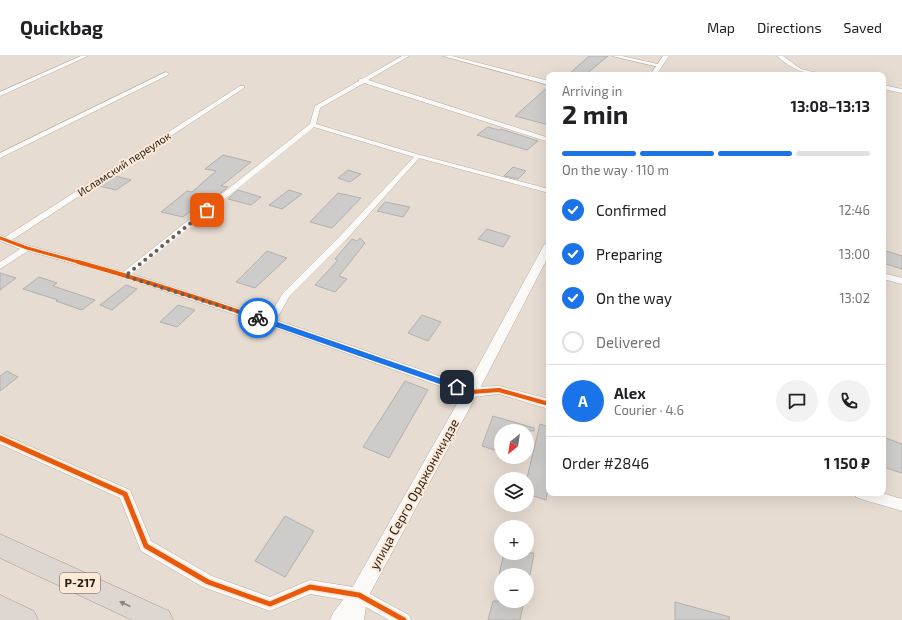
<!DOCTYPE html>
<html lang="en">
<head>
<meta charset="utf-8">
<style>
  body { margin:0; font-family:"Exo 2",sans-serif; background:#f2f2f2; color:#202124; height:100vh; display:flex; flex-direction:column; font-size:15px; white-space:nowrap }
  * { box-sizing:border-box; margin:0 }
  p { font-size:13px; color:#757577 }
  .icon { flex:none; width:22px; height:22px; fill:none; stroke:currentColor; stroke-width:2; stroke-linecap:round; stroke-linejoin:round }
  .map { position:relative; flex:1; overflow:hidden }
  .side { position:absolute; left:546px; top:16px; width:340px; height:424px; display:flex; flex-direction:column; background:#fff; border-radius:8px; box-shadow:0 4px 16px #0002 }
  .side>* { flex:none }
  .needle { width:26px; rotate:210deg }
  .buttons { position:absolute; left:494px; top:368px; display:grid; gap:8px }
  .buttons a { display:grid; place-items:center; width:40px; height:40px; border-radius:50%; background:#fff; box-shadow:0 4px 16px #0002; font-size:20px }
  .pin { position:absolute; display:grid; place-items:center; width:34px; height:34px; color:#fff; margin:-17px; border-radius:8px; box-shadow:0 2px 6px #0006 }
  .courier { position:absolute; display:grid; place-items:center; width:40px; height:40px; margin:-20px; border:3px solid #1a73e8; border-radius:50%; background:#fff; color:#222; box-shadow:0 1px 5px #0007 }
  .head em { font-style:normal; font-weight:700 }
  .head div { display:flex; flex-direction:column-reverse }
  .head { display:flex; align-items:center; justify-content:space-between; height:68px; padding:0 16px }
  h1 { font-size:26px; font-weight:700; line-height:30px }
  .bar { display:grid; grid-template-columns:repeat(4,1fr); gap:6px 4px; align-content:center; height:48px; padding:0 16px }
  .bar i { height:5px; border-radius:3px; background:#e0e0e0 }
  .bar .selected { background:#1a73e8 }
  .bar p { grid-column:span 4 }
  .line { display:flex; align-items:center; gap:10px; padding:0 16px; border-top:1px solid #e0e0e0 }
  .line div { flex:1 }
  .round { display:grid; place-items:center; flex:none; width:42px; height:42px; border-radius:21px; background:#f2f2f2 }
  ol { padding:0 16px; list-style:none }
  li { display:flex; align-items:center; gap:12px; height:44px }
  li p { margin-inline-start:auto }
  li .icon { padding:4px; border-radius:50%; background:#1a73e8; color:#fff; stroke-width:4 }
  li:last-child { color:#757577 }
  li i { width:22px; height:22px; border:2px solid #e0e0e0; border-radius:50% }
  header { display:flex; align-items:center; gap:24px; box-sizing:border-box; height:56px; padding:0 20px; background:#fff; border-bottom:1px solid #e0e0e0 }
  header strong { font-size:19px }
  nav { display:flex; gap:22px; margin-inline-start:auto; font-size:14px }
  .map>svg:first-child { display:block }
</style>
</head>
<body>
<header>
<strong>Quickbag</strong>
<nav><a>Map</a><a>Directions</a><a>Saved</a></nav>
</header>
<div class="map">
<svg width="902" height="564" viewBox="0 0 902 564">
  <rect width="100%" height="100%" fill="#e7dcd2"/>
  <g fill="#cdccca" stroke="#b1b0af">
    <path d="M589,0H608L585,19H568Z"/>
    <path d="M549,30V69L515,60Z"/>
    <path d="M488,71L499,74L501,73L538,85L527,94L477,79Z"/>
    <path d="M223,99L251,106L221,130L228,131L217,140L213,138L183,161L161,156L187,135L192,136L216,115L205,113Z"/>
    <path d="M513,111L526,115L518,123L504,120Z"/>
    <path d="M348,114L361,118L350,126L338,122Z"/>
    <path d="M115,120L131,124L116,134L99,130Z"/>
    <path d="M238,134L261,141L251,149L228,143Z"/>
    <path d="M289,134L302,138L282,153L269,149Z"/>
    <path d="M338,137L361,142L332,172L310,166Z"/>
    <path d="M385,146L410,151L403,161L377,155Z"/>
    <path d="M487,173L510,180L503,191L478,183Z"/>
    <path d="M360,182L365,187L339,220L347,223L335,236L315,229L338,204L335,203L352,183L357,185Z"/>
    <path d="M883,194L902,200V213L883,207Z"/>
    <path d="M267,195L287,202L255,232L236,226Z"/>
    <path d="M0,217L16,222L0,234Z"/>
    <path d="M39,221L57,227L53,230L95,244L82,254L56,245L58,244L23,233Z"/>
    <path d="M126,229L137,233L112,254L100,249Z"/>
    <path d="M178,249L195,254L177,271L160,266Z"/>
    <path d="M422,259L441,266L428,285L408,277Z"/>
    <path d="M7,315L18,321L0,335V320Z"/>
    <path d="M405,325L428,334L389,402L363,391Z"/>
    <path d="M493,360L534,372V375H501V396L482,390Z"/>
    <path d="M540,368L549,371V428L546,444L527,438V422Z"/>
    <path d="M883,381L902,388V417L883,411Z"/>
    <path d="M285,460L314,475L285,521L255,505Z"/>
    <path d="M504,497H534L530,519H499Z"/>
    <path d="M493,545H524L520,564H488Z"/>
    <path d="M675,546L730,561L729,564H675Z"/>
  </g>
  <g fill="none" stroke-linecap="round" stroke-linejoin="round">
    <defs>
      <g id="minor">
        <path d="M81,0H88L0,40V36Z"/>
        <path d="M402,0H409L368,24L549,82V86L364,27L320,52L316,68L420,99L549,133V137L419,102L345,185L289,241L276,264L471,331L499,330L549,343V353L499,338L471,341L267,269L122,221L28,195L0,213V206L20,193L0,185V179L5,181L240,30H244V32L12,184L30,190L123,216L310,68L315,50L359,25V23H362ZM314,71L414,101L339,181L283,237L268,262L132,218Z"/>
        <path d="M443,0H452L549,25V29Z"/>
        <path d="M612,0H622L662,9L659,11Z"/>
        <path d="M777,0H783L801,13L825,19C806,19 791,13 777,0Z"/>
        <path d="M166,16L169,18L168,19L0,102V97Z"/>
        <path d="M883,29L902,33V37L883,33Z"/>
        <path d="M883,217L902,222V228L883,223Z"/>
        <path d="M0,377L130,434L151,485L212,520L270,541L310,524L359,532L409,559L411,564H389L357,546L310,538L270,555L203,531L141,495L120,442L0,388Z"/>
        <path d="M855,437H882L902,443V455L861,443L856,441Z"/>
      </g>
      <g id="tertiary">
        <path d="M663,0H669L656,19H650Z"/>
        <path d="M549,186V199L476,340L367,543L364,564H330L333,557L352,532L466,332L544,189Z"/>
      </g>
      <g id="trunk">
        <path d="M0,478L169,555L173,564H132L0,502Z"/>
        <path d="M0,539L34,555L38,564H0Z"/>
      </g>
    </defs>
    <use href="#minor" stroke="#b4aca4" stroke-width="1"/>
    <use href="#tertiary" stroke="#b4aca4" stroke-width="1"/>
    <use href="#trunk" stroke="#a19589" stroke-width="1"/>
    <use href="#minor" fill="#fbfaf8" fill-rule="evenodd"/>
    <use href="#tertiary" fill="#fbfaf8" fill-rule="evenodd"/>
    <use href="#trunk" fill="#ded6d0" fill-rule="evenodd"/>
    <defs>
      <path id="cycleway-far2" d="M0,182L27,192L82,207"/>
      <path id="cycleway-far1" d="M78,206C211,243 341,291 471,336L499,334L549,348"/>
      <path id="cycleway" d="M0,382L125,438L146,490L208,526L270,548L310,531L359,539L404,564"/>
    </defs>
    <use href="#cycleway-far2" stroke="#fee9d6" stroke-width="5"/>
    <use href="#cycleway-far1" stroke="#fee9d6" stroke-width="6"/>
    <use href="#cycleway" stroke="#fee9d6" stroke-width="8"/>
    <use href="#cycleway-far2" stroke="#e8590c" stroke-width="3"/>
    <use href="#cycleway-far1" stroke="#e8590c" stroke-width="4"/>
    <use href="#cycleway" stroke="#e8590c" stroke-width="5"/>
  </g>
  <defs><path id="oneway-solid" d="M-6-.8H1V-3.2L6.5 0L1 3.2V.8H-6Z"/></defs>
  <use fill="#8a827c" href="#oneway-solid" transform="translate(125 548) rotate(-155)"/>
  <path fill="#1a73e8" d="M256,260H260L459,329L460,331L457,334L454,333L256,264Z"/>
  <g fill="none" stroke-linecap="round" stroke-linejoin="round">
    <path stroke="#685f58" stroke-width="4" stroke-dasharray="0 7.2" d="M207,154L125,220L258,262"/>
  </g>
  <g text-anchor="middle" stroke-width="4" stroke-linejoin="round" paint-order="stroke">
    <g font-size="11" fill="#241c16" stroke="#fee9d6">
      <text transform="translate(124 108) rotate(-33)" y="4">Исламский переулок</text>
    </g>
    <rect fill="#fee9d6" stroke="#655a50" stroke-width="1" x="60" y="517" width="40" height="20" rx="3"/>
    <g font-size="12" font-weight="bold" fill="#241c16">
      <text x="80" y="531">Р-217</text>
    </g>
    <g font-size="13" fill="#241c16" stroke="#fee9d6">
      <text transform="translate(414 438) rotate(-61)" y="5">улица Серго Орджоникидзе</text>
    </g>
  </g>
</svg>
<div class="buttons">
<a><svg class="needle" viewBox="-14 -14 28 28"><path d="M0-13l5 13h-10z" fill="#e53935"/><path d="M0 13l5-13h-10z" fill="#757577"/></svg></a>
<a><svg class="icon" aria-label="layers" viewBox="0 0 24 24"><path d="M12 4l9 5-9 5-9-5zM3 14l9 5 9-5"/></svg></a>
<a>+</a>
<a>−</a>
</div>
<div class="pin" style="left:207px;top:154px;background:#ea580c"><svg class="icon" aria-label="bag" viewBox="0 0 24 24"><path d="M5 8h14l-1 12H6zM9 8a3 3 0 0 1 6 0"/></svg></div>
<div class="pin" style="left:457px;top:331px;background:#1f2937"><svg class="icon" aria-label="home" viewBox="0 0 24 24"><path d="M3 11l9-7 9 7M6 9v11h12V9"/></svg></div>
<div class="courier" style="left:258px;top:262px"><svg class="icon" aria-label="bike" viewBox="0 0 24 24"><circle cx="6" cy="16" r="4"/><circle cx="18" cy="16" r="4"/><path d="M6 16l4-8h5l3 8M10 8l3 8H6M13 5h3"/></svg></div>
<section class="side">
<div class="head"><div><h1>2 min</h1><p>Arriving in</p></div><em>13:08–13:13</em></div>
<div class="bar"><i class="selected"></i><i class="selected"></i><i class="selected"></i><i></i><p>On the way · 110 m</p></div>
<ol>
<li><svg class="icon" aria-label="check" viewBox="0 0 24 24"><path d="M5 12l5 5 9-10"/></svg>Confirmed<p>12:46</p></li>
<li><svg class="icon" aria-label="check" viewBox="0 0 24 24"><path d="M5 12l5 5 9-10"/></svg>Preparing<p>13:00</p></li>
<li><svg class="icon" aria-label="check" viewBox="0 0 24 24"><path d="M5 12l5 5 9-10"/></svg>On the way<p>13:02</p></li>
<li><i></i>Delivered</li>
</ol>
<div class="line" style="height:72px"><b class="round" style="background:#1a73e8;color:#fff">A</b><div><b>Alex</b><p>Courier · 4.6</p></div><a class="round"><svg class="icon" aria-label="chat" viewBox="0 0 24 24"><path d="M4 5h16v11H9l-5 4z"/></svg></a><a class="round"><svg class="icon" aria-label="phone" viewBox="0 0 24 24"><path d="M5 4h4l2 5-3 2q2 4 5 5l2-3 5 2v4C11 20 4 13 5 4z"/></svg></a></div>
<div class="line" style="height:52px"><div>Order #2846</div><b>1 150 ₽</b></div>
</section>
</div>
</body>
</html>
